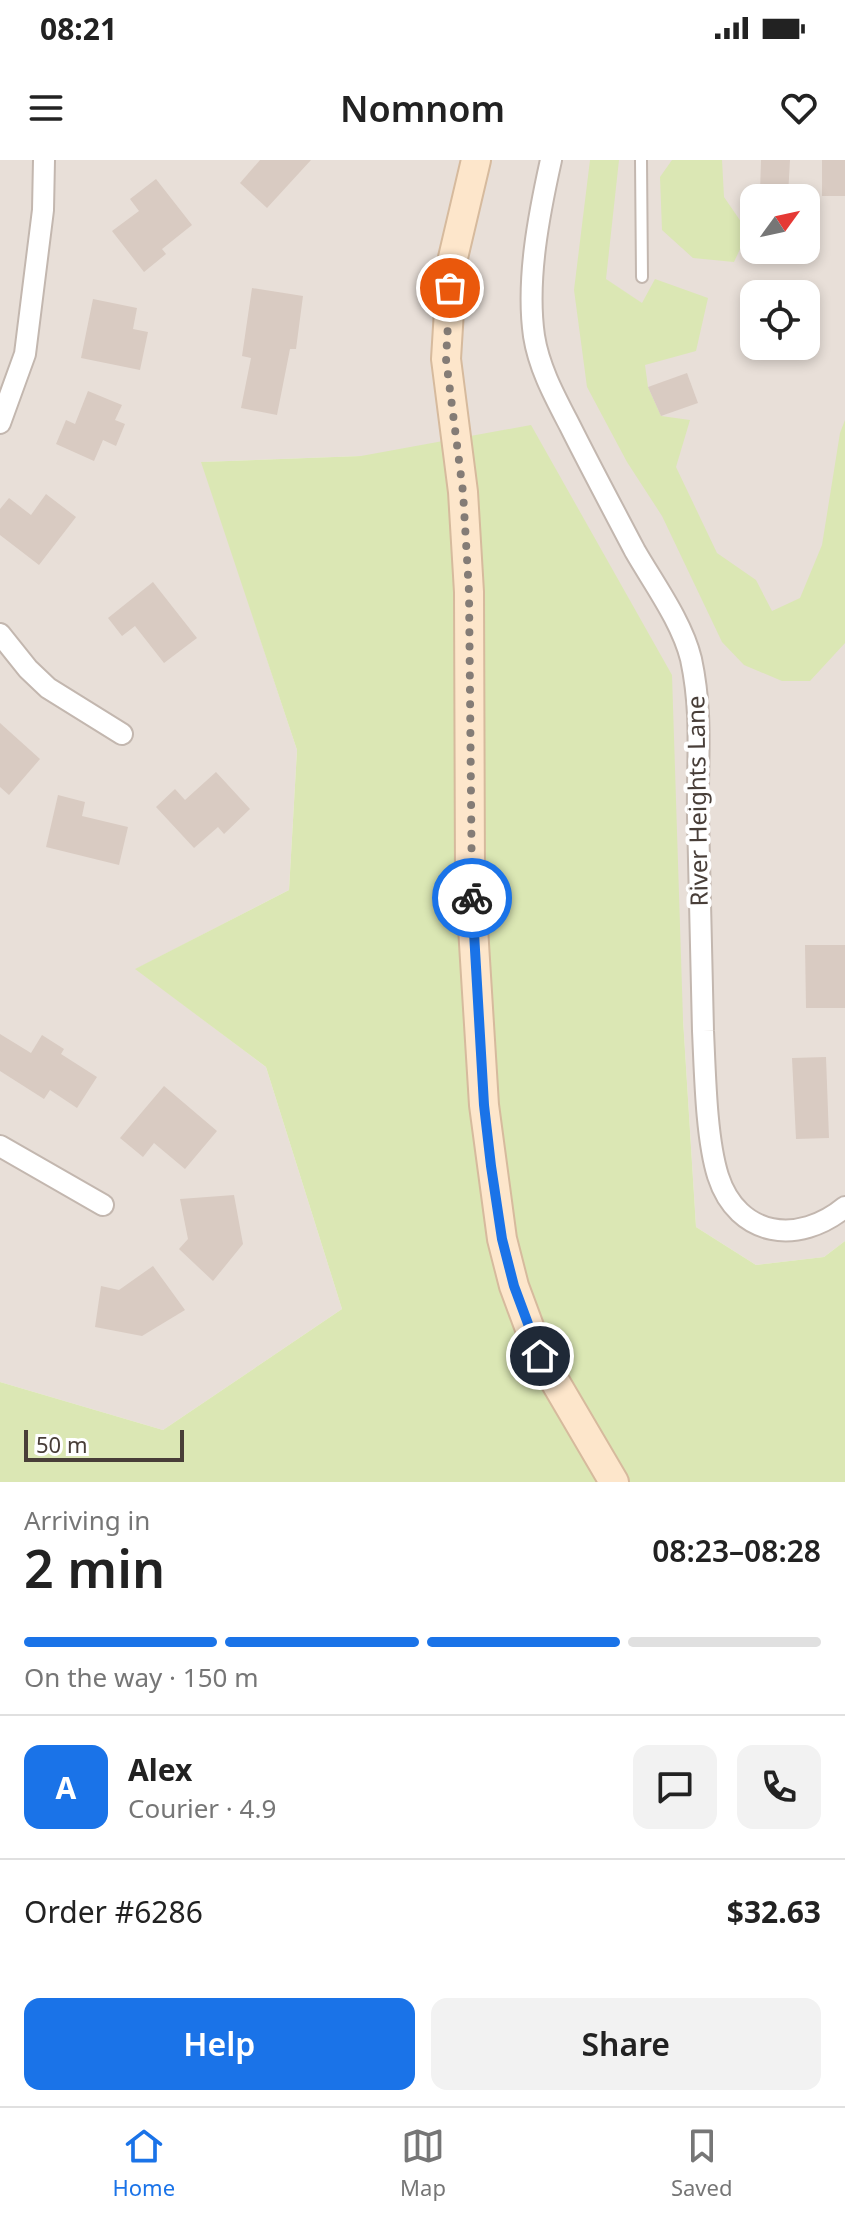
<!DOCTYPE html>
<html lang="en">
<head>
<meta charset="utf-8">
<style>
  body { margin:0; font-family:"Noto Sans",sans-serif; background:#f2f2f2; color:#222; height:100vh; display:flex; flex-direction:column; font-size:30px; white-space:nowrap }
  * { box-sizing:border-box; margin:0 }
  p { font-size:26px; color:#767676 }
  .icon { flex:none; width:44px; height:44px; fill:none; stroke:currentColor; stroke-width:2; stroke-linecap:round; stroke-linejoin:round }
  .map { position:relative; height:1322px; overflow:hidden }
  .details { display:flex; flex-direction:column; background:#fff; flex:1 }
  .details>* { flex:none }
  .needle { width:52px; rotate:57deg }
  .tools { position:absolute; left:740px; top:24px; display:grid; gap:16px }
  .tools a { display:grid; place-items:center; width:80px; height:80px; border-radius:16px; background:#fff; box-shadow:0 4px 12px #0003; font-size:40px }
  .scale { position:absolute; left:24px; bottom:20px; width:160px; box-sizing:border-box; padding-left:8px; border:4px solid #483e38; border-top:0; font-size:22px; line-height:28px; white-space:nowrap; color:#483e38; -webkit-text-stroke:6px #fff; paint-order:stroke }
  .pin { position:absolute; display:grid; place-items:center; width:68px; height:68px; color:#fff; margin:-34px; border:4px solid #fff; border-radius:50%; box-shadow:0 2px 8px #0007 }
  .courier { position:absolute; display:grid; place-items:center; width:80px; height:80px; margin:-40px; border:6px solid #1a73e8; border-radius:50%; background:#fff; color:#222; box-shadow:0 2px 10px #0007 }
  .head em { font-style:normal; font-weight:600 }
  .head div { display:flex; flex-direction:column-reverse }
  .head { display:flex; align-items:center; justify-content:space-between; height:136px; padding:0 24px }
  h1 { font-size:52px; font-weight:600; line-height:60px }
  .bar { display:grid; grid-template-columns:repeat(4,1fr); gap:12px 8px; align-content:center; height:96px; padding:0 24px }
  .bar i { height:10px; border-radius:6px; background:#e0e0e0 }
  .bar .selected { background:#1a73e8 }
  .bar p { grid-column:span 4 }
  .line { display:flex; align-items:center; gap:20px; padding:0 24px; border-top:2px solid #e0e0e0 }
  .line div { flex:1 }
  .round { display:grid; place-items:center; flex:none; width:84px; height:84px; border-radius:16px; background:#f2f2f2 }
  .primary-button { display:flex; gap:16px; margin-top:auto; padding:16px 24px }
  .primary-button a { flex:1; height:92px; border-radius:16px; background:#1a73e8; color:#fff; font-size:32px; font-weight:600; line-height:92px; text-align:center }
  .primary-button a+a { background:#f2f2f2; color:#222 }
  .status { display:flex; justify-content:space-between; align-items:center; height:56px; padding:0 40px; background:#fff; direction:ltr }
  .status svg { height:22px; fill:currentColor }
  header { display:flex; justify-content:space-between; align-items:center; height:104px; padding:0 24px; background:#fff; font-size:36px; font-weight:600 }
  .dock { display:flex; justify-content:space-around; align-items:center; height:112px; border-top:2px solid #e0e0e0; background:#fff; font-size:22px; color:#767676 }
  .dock a { display:grid; justify-items:center; gap:4px }
  .dock .selected { color:#1a73e8 }
  .map>svg:first-child { display:block }
</style>
</head>
<body>
<div class="status"><b>08:21</b><svg viewBox="0 0 49 12"><path d="M0 12V9h3v3zM5 12V6h3v6zM10 12V3h3v9zM15 12V0h3v12zM26 1h20v11H26zM47 4h2v5h-2z"/></svg></div>
<header><svg class="icon" aria-label="menu" viewBox="0 0 24 24"><path d="M4 6h16M4 12h16M4 18h16"/></svg>Nomnom<svg class="icon" aria-label="heart" viewBox="0 0 24 24"><path d="M12 20l-8-8c-3-5 5-10 8-4 3-6 11-1 8 4z"/></svg></header>
<div class="map">
<svg width="845" height="1322" viewBox="0 0 845 1322">
  <rect width="100%" height="100%" fill="#f4efea"/>
  <path fill="#e8dfd8" fill-rule="evenodd" d="M0,0H845V1081L824,1097L756,1105L696,1067L683,859L361,296L202,302L297,590L289,730L136,809L266,907L342,1149L163,1270L0,1222ZM754,38H806V90H754ZM754,134H806V186H754Z"/>
  <g fill="#dbe7b4">
    <path d="M590,0H619L606,119L642,143L655,119L708,138L696,191L645,205L648,227L661,256L690,260L676,307L717,393L756,420L772,451L800,438L822,385L840,273L845,260V483L810,521H782L744,505L722,482L662,356L627,302L587,227L574,130Z"/>
    <path d="M672,0H722L724,37L748,72L734,102L693,98L662,70L660,17Z"/>
    <path d="M531,265L672,515L683,859L696,1067L756,1105L824,1097L845,1081V1322H0V1222L163,1270L342,1149L266,907L135,809L289,730L297,590L201,302L361,296Z"/>
  </g>
  <g fill="#d9cbc2">
    <path d="M260,0H311L267,48L240,23Z"/>
    <path d="M761,0H790L788,35L760,33Z"/>
    <rect x="822" y="0" width="23" height="36"/>
    <path d="M156,19L192,65L162,89L166,94L144,112L112,71L139,51L130,39Z"/>
    <path d="M252,128L303,136L296,189H290L277,255L241,248L251,198L242,196Z"/>
    <path d="M93,139L137,148L133,169L148,172L140,210L81,198Z"/>
    <path d="M687,213L698,243L661,256L648,227Z"/>
    <path d="M88,231L122,245L115,260L125,264L116,286L103,280L94,301L56,284L66,260L75,264Z"/>
    <path d="M46,334L76,357L39,405L0,375V349L9,338L31,355Z"/>
    <path d="M153,422L197,478L164,503L135,466L122,476L108,458Z"/>
    <path d="M0,563L40,599L9,635L0,627Z"/>
    <path d="M216,612L250,649L224,674L218,667L194,688L156,647L175,629L185,640Z"/>
    <path d="M58,635L85,642L82,656L128,667L119,705L46,687Z"/>
    <path d="M805,785H845V848H806Z"/>
    <path d="M0,874L31,893L42,875L64,889L61,894L97,917L77,948L50,930L44,939L0,911Z"/>
    <path d="M826,897L829,978L796,979L792,898Z"/>
    <path d="M164,926L217,971L185,1009L154,983L143,997L120,978Z"/>
    <path d="M234,1035L243,1084L213,1121L179,1089L188,1079L180,1039Z"/>
    <path d="M153,1106L185,1150L142,1176L95,1167L101,1126L119,1130Z"/>
  </g>
  <g fill="none" stroke-linecap="round" stroke-linejoin="round">
    <defs>
      <path id="lane" d="M641,0L642,117"/>
      <g id="street">
        <path d="M551,0C539,54 526,120 534,176C539,208 555,237 570,266C591,308 613,349 635,391C654,424 682,462 691,499C703,555 697,601 698,657C699,728 702,800 703,871C705,912 706,978 718,1016C738,1078 799,1085 845,1047"/>
        <path d="M0,263L25,194L43,50L44,0"/>
        <path d="M0,474L28,509L48,528L122,574"/>
        <path d="M0,986L103,1045"/>
      </g>
      <path id="secondary" d="M476,0L452,102L446,199L463,332L469,432L470,719L484,945L502,1079L514,1126L540,1196L614,1322"/>
    </defs>
    <use href="#lane" stroke="#c3b7af" stroke-width="14"/>
    <use href="#street" stroke="#c3b7af" stroke-width="24"/>
    <use href="#secondary" stroke="#d6ba9d" stroke-width="32"/>
    <use href="#lane" stroke="#fff" stroke-width="10"/>
    <use href="#street" stroke="#fff" stroke-width="20"/>
    <use href="#secondary" stroke="#fde6cb" stroke-width="28"/>
  </g>
  <g fill="none" stroke-linecap="round" stroke-linejoin="round">
    <path stroke="#847c76" stroke-width="8" stroke-dasharray="0 14.4" d="M450,128L446,199L463,332L469,432L472,738"/>
    <path stroke="#1a73e8" stroke-width="10" d="M472,738L484,945L491,1006L502,1079L514,1126L540,1196"/>
  </g>
  <g text-anchor="middle" stroke-width="8" stroke-linejoin="round" paint-order="stroke">
    <g font-size="24" fill="#483e38" stroke="#fff">
      <text transform="translate(698 641) rotate(-91)" y="8">River Heights Lane</text>
    </g>
  </g>
</svg>
<div class="tools">
<a><svg class="needle" viewBox="-14 -14 28 28"><path d="M0-13l5 13h-10z" fill="#e53935"/><path d="M0 13l5-13h-10z" fill="#767676"/></svg></a>
<a><svg class="icon" aria-label="locate" viewBox="0 0 24 24"><circle cx="12" cy="12" r="6"/><path d="M12 2v4M12 18v4M2 12h4M18 12h4"/></svg></a>
</div>
<div class="scale">50 m</div>
<div class="pin" style="left:450px;top:128px;background:#ea580c"><svg class="icon" aria-label="bag" viewBox="0 0 24 24"><path d="M5 8h14l-1 12H6zM9 8a3 3 0 0 1 6 0"/></svg></div>
<div class="pin" style="left:540px;top:1196px;background:#1f2937"><svg class="icon" aria-label="home" viewBox="0 0 24 24"><path d="M3 11l9-7 9 7M6 9v11h12V9"/></svg></div>
<div class="courier" style="left:472px;top:738px"><svg class="icon" aria-label="bike" viewBox="0 0 24 24"><circle cx="6" cy="16" r="4"/><circle cx="18" cy="16" r="4"/><path d="M6 16l4-8h5l3 8M10 8l3 8H6M13 5h3"/></svg></div>
</div>
<section class="details">
<div class="head"><div><h1>2 min</h1><p>Arriving in</p></div><em>08:23–08:28</em></div>
<div class="bar"><i class="selected"></i><i class="selected"></i><i class="selected"></i><i></i><p>On the way · 150 m</p></div>
<div class="line" style="height:144px"><b class="round" style="background:#1a73e8;color:#fff">A</b><div><b>Alex</b><p>Courier · 4.9</p></div><a class="round"><svg class="icon" aria-label="chat" viewBox="0 0 24 24"><path d="M4 5h16v11H9l-5 4z"/></svg></a><a class="round"><svg class="icon" aria-label="phone" viewBox="0 0 24 24"><path d="M5 4h4l2 5-3 2q2 4 5 5l2-3 5 2v4C11 20 4 13 5 4z"/></svg></a></div>
<div class="line" style="height:104px"><div>Order #6286</div><b>$32.63</b></div>
<div class="primary-button"><a>Help</a><a>Share</a></div>
</section>
<nav class="dock">
<a class="selected"><svg class="icon" aria-label="home" viewBox="0 0 24 24"><path d="M3 11l9-7 9 7M6 9v11h12V9"/></svg>Home</a>
<a><svg class="icon" aria-label="map" viewBox="0 0 24 24"><path d="M3 6l6-2 6 2 6-2v14l-6 2-6-2-6 2zM9 4v14M15 6v14"/></svg>Map</a>
<a><svg class="icon" aria-label="saved" viewBox="0 0 24 24"><path d="M7 4h10v16l-5-4-5 4z"/></svg>Saved</a>
</nav>
</body>
</html>
